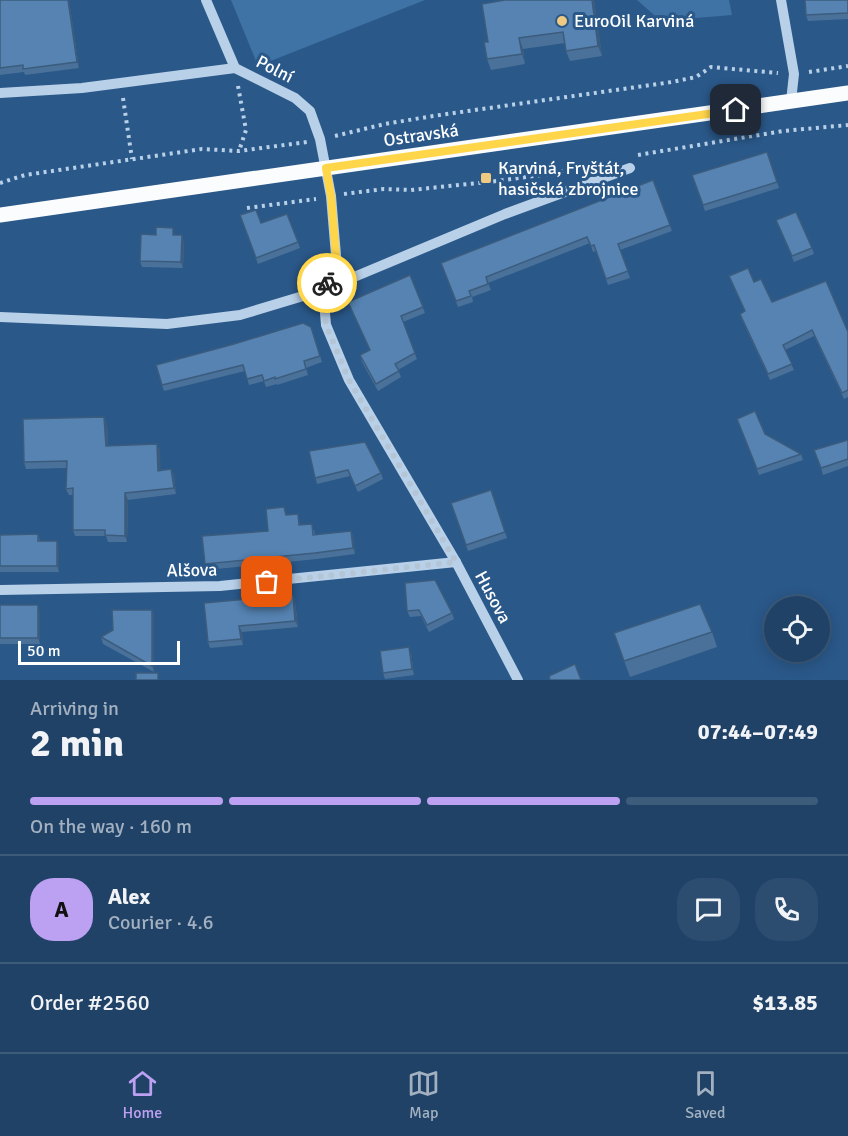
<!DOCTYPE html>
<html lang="en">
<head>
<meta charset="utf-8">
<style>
  body { margin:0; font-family:Signika,sans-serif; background:#2d4d70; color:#f1f3f6; height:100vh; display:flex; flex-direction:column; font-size:22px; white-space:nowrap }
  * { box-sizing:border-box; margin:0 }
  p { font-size:20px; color:#a2b0c0 }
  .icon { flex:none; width:33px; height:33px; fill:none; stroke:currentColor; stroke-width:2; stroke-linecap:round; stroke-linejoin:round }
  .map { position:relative; height:680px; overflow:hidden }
  .side { display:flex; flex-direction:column; background:#204267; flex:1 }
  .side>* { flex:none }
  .controls { position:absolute; left:764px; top:596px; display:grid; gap:12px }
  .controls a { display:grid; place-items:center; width:66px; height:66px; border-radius:50%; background:#204267; box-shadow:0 3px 15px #0003,0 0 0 2px #3d5b7b; font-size:30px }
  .scale { position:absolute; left:18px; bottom:15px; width:162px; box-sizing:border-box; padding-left:6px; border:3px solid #fff; border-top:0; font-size:16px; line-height:21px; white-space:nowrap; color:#fff; -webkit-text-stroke:4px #2a5889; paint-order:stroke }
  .pin { position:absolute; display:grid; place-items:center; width:51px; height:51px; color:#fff; margin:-26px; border-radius:12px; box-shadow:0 3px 9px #0006 }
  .courier { position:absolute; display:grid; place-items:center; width:60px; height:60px; margin:-30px; border:4px solid #ffd54a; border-radius:50%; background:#fff; color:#222; box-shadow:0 2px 8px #0007 }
  .summary em { font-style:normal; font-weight:700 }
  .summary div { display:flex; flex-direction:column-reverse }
  .summary { display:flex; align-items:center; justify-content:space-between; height:102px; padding:0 30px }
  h1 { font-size:39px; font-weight:700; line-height:45px }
  .bar { display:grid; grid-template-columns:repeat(4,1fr); gap:9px 6px; align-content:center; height:72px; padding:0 30px }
  .bar i { height:8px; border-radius:4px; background:#3d5b7b }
  .bar .on { background:#bca0f2 }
  .bar p { grid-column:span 4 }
  .line { display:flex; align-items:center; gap:15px; padding:0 30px; border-top:2px solid #3d5b7b }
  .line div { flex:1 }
  .round { display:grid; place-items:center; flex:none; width:63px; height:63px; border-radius:24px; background:#2d4d70 }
  .tabs { display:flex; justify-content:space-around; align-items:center; height:84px; border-top:2px solid #3d5b7b; background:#204267; font-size:16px; color:#a2b0c0 }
  .tabs a { display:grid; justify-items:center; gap:3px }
  .tabs .on { color:#bca0f2 }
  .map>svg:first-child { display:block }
</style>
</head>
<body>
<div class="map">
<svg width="848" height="680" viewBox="0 0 848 680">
  <rect width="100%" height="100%" fill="#2a5889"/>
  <g fill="#3f72a5">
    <path d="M231,0H425L258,66Z"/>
    <path d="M637,0H729L732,15L661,21Z"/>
  </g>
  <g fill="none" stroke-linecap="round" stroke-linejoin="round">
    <g stroke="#b8d0e8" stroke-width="4" stroke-dasharray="3 4.5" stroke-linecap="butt">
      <path d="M809,72L848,66"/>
      <path d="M238,86L246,130L239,151"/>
      <path d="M123,98L132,159"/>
      <path d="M335,136L385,124L433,116L672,82L696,77L711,67L778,73"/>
      <path d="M638,155L783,131L848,125"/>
      <path d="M0,183L25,175L202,149L239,151L307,142"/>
      <path d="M344,194L384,189L411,190L497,181L556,173L595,162"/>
      <path d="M247,208L316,199"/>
    </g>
    <g stroke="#b8d0e8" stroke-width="10">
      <path d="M206,0L235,68L295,98L310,111L320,139L331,196L337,267L323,290L326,325L349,380L456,562L518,680"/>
      <path d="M781,0L794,74L791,101"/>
      <path d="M0,93L82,88L235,68"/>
      <path d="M0,317L167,324L240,315L323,290L505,214L630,168"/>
      <path d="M0,590L220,586L456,562"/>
    </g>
    <path stroke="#fafcfe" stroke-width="15" d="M0,215L848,93"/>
  </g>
  <g fill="#4a7199">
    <path d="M0,0H69L79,68L25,75L24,72L0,75Z"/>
    <path d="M594,0L602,56L570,61L566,51L565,43L523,49L525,64L491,70L487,59L488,42Z"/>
    <path d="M848,0V19L808,21L806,15Z"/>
    <path d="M767,152L779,188L705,211L692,175Z"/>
    <path d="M653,180L672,231L620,250L630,278L608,285L596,251L593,252L590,243L488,283L491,290L472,297L473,302L458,307L441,263Z"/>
    <path d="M287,214L300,248L258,264L240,215L261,223Z"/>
    <path d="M776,220L812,248L814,254L794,262Z"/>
    <path d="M175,234V235L184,241L183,268L142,267L140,261L156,235Z"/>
    <path d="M410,275L425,313L403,322L417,359L398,370L401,377L378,391L362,362L360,355L370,350L348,302Z"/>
    <path d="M729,276L754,282L772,302L848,332V397L844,399L814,336L785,350L794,370L770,380L742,320L740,314L745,312Z"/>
    <path d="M311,327L322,362L306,368L308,375L277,385V384L266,387L264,381L249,385L245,371L164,391L162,385Z"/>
    <path d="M737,419L801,454L803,460L759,475Z"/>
    <path d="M107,423L108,446L160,450V470L171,469L174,475L176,494L128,500L127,542H108L106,536H75L73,530V495H69L66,489L67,468L26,469L24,462Z"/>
    <path d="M848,440V466L823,475L821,468Z"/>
    <path d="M309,451L381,473L383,479L358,492L350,476L317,484Z"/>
    <path d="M491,490L507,538L468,551L466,545Z"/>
    <path d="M298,514L300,525L314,530L315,535L351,531L353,537L355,554L317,559L207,570L205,564L268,531L287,515Z"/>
    <path d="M38,534L40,541L59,547V572H0V535Z"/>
    <path d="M405,583L452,613L454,619L429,632L421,616L410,617L407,611Z"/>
    <path d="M293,595L295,601L298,627L242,632L243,645L210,648L208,642Z"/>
    <path d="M0,605L40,611V644H0Z"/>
    <path d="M152,610L154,616V672L103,644L101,637Z"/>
    <path d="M712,632L717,647L630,677L614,633Z"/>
    <path d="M411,653L414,675L385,679L383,673Z"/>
  </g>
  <g fill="#3c5c7d">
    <path d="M68,0H69L79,68L77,62Z"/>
    <path d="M592,0H594L602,56L598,46Z"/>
    <path d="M519,38L523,49L525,64L522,54Z"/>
    <path d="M182,235L184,241L183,268L181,262Z"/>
    <path d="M104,417L107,423L108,452L106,446Z"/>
    <path d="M157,444L160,450L161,477L158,471Z"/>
    <path d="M171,469L174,475L176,494L174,488Z"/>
    <path d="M125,493L128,500L127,542L125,536Z"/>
    <path d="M351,531L353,537L355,554L353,548Z"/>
    <path d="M57,541L59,547V572L57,566Z"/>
    <path d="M293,595L295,601L298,627L295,621Z"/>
    <path d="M38,605L40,611V644L38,638Z"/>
    <path d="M152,610L154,616V672L152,666Z"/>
    <path d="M239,626L242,632L243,645L241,639Z"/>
    <path d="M409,647L411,653L414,675L412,669Z"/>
  </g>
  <g fill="#5683b2" stroke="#3c5c7d" stroke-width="1.5">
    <path d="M0,0H68L77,62L23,69V65L0,68Z"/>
    <path d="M505,0H592L598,46L566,51L563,32L519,38L522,54L487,59L484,42H488L482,4Z"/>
    <path d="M805,0H848V13L806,15Z"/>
    <path d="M767,152L777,182L703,205L692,175Z"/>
    <path d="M653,180L670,225L618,244L628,271L606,279L594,245L591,246L587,237L486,277L488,284L469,291L471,296L456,301L441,263Z"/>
    <path d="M256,210L261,223L287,214L298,242L256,258L240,215Z"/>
    <path d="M796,212L812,248L792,256L776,220Z"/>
    <path d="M156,227L173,228V235H182L181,262L140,261L141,234L156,235Z"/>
    <path d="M748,268L754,282L761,279L772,302L826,281L848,332V390L842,393L812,330L783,345L792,364L768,374L740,314L745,311L729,276Z"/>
    <path d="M410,275L423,307L401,316L415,353L395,364L399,371L376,384L360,355L370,350L348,302Z"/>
    <path d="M303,323L311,327L320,356L304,361L306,369L275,379V377L264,381L262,375L247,379L243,365L162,385L156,365L234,344Z"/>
    <path d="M755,411L765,434L801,454L757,469L737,419Z"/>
    <path d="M104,417L106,446L157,444L158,471L171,469L174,488L125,493V536L105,535V530H73V488L66,489L67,461L24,462L23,419Z"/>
    <path d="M848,440V459L821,468L814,450Z"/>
    <path d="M365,442L381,473L355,486L348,470L315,478L309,451Z"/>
    <path d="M491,490L505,532L466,545L451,503Z"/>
    <path d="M284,507L286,515L298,514L299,525L312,524L313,535L351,531L353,548L315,553L205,564L202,536L268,531L266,509Z"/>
    <path d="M38,534V541H57V566H0V535Z"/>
    <path d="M435,580L452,613L427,625L419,610L407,611L405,583Z"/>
    <path d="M293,595L295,621L239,626L241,639L208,642L204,603Z"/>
    <path d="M700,604L712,632L624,661L614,633Z"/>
    <rect x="0" y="605" width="38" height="33"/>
    <path d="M112,610H152V666L101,637L113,630Z"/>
    <path d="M409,647L412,669L383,673L380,651Z"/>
    <path d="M575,664L581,680H550L549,676Z"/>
    <rect x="136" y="673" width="22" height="7"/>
  </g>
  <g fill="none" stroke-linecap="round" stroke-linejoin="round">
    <path stroke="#b4c5d6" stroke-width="6" stroke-dasharray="0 10.8" d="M267,582L456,562L349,380L326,325L323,290L327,283"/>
    <path stroke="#ffd54a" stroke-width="8" d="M327,283L337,267L331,196L326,168L736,110"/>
  </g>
  <g fill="#efca80" stroke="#2a5889" stroke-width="2">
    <circle cx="562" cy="21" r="6"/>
    <rect x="480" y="172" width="12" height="12" rx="3"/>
  </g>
  <g text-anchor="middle" stroke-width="6" stroke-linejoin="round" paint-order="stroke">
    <g font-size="18" fill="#fff" stroke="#2a5889" text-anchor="start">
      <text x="574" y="27">EuroOil Karviná</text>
      <text x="498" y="174">Karviná, Fryštát,<tspan x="498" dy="21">hasičská zbrojnice</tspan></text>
    </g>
    <g font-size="18" fill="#fff" stroke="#2a5889">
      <text transform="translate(275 69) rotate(27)" y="6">Polní</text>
      <text transform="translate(421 135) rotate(-8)" y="6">Ostravská</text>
      <text transform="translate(192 570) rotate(-1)" y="6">Alšova</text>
      <text transform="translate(493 597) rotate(62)" y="6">Husova</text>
    </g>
  </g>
</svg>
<div class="controls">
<a><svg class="icon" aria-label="locate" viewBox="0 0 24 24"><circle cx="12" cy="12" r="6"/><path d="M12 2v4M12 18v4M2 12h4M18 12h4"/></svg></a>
</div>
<div class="scale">50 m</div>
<div class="pin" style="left:267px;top:582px;background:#ea580c"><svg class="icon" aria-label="bag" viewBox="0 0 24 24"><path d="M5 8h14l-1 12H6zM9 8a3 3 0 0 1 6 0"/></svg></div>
<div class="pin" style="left:736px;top:110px;background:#1f2937"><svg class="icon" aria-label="home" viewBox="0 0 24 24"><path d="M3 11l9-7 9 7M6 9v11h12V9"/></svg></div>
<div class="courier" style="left:327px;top:283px"><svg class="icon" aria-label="bike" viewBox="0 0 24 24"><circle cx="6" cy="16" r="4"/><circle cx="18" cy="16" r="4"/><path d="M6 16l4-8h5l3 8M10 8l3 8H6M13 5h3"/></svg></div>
</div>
<section class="side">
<div class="summary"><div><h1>2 min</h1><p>Arriving in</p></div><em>07:44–07:49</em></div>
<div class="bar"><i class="on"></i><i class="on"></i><i class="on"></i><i></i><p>On the way · 160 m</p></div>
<div class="line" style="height:108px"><b class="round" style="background:#bca0f2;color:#111">A</b><div><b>Alex</b><p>Courier · 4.6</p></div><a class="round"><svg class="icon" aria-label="chat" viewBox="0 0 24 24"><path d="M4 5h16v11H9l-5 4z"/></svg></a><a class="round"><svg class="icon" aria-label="phone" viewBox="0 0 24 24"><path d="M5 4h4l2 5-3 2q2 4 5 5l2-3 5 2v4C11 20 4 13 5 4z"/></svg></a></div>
<div class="line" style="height:78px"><div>Order #2560</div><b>$13.85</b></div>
</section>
<nav class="tabs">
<a class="on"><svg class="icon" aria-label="home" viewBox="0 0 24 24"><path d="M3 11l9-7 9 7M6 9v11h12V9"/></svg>Home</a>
<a><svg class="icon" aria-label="map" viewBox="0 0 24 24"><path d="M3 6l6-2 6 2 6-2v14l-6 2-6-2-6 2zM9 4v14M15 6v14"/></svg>Map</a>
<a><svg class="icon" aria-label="saved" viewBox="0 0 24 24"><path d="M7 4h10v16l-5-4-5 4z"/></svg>Saved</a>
</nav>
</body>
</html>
